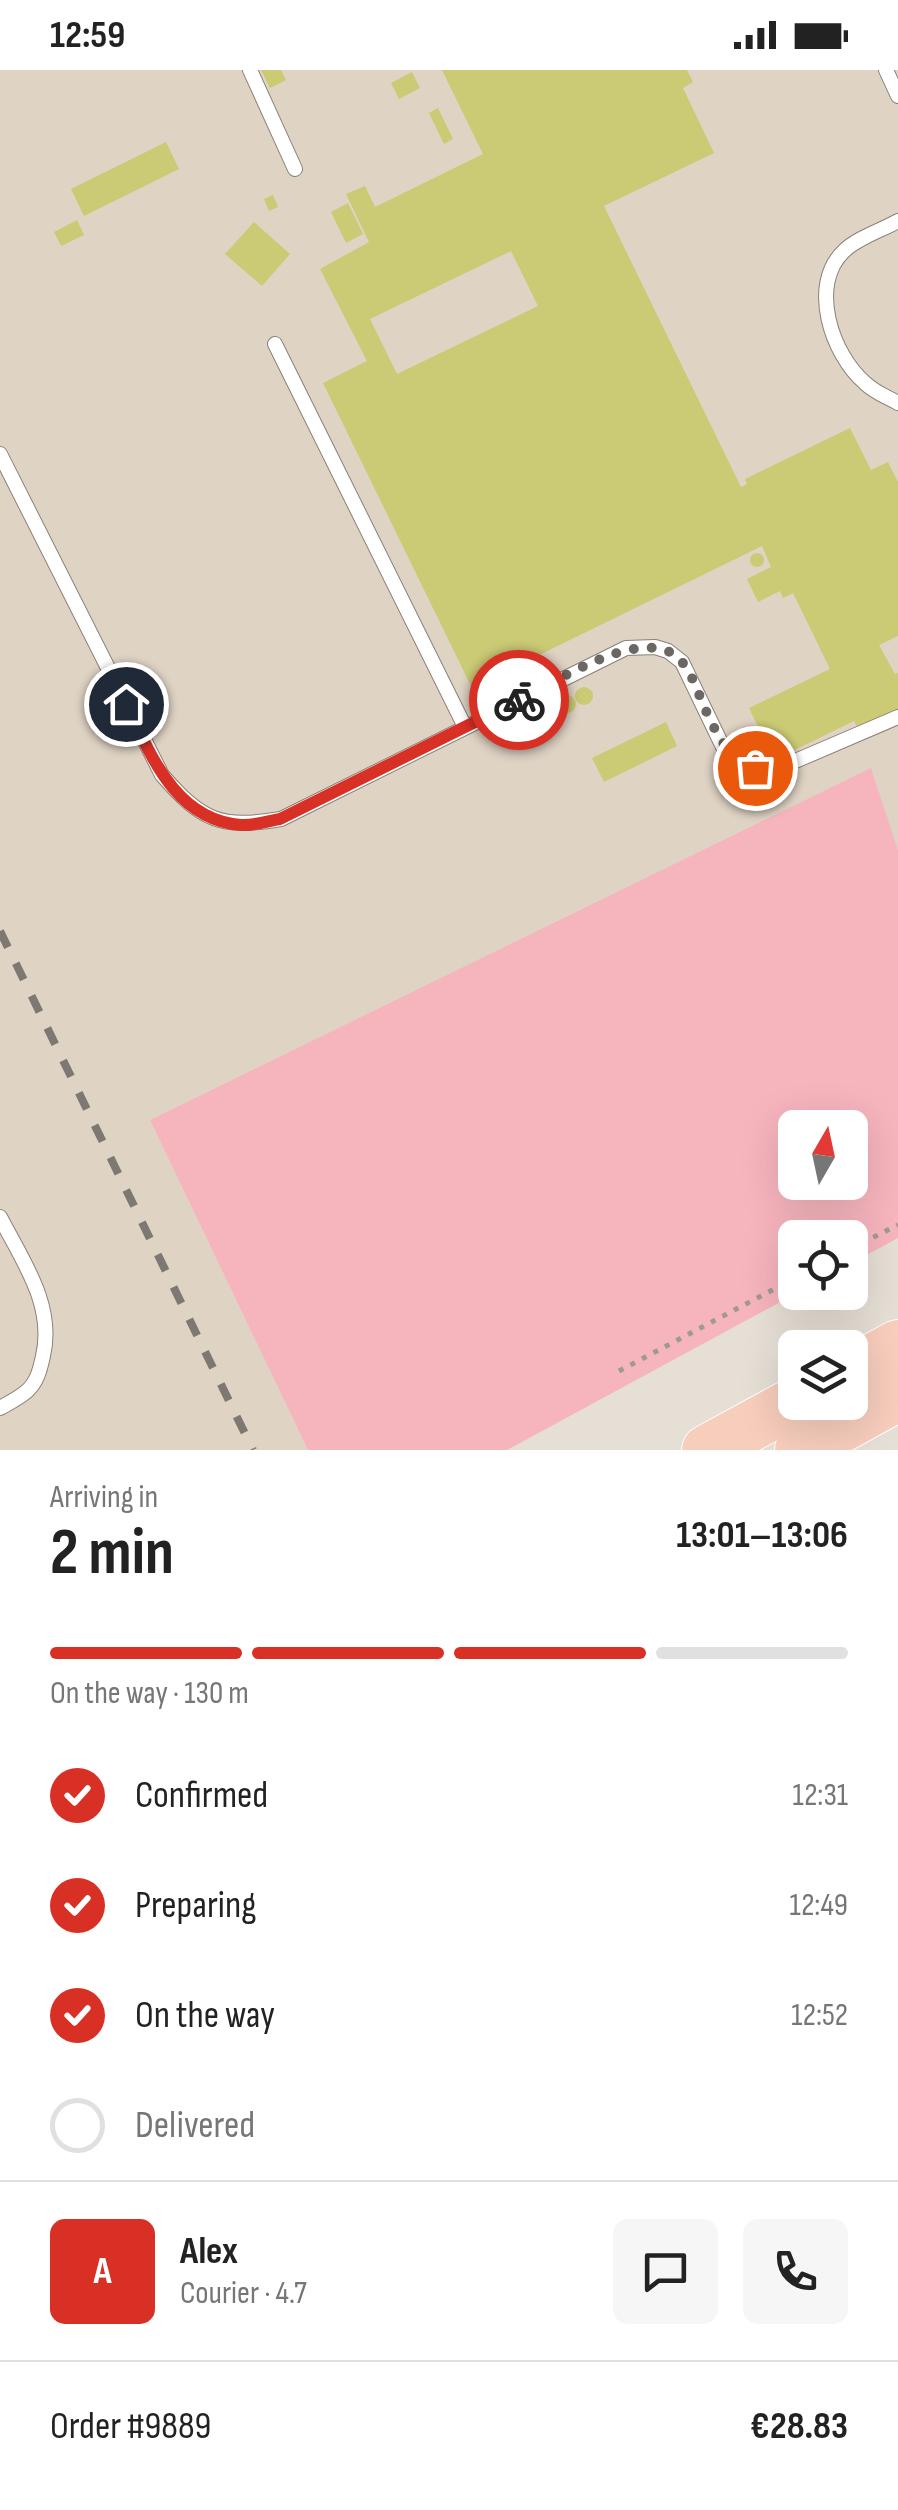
<!DOCTYPE html>
<html lang="en">
<head>
<meta charset="utf-8">
<style>
  body { margin:0; font-family:"Sofia Sans Condensed",sans-serif; background:#f6f6f6; color:#222; height:100vh; display:flex; flex-direction:column; font-size:38px; white-space:nowrap }
  * { box-sizing:border-box; margin:0 }
  p { font-size:32px; color:#767676 }
  .icon { flex:none; width:55px; height:55px; fill:none; stroke:currentColor; stroke-width:2; stroke-linecap:round; stroke-linejoin:round }
  .map { position:relative; height:1380px; overflow:hidden }
  .panel { display:flex; flex-direction:column; background:#fff; flex:1 }
  .panel>* { flex:none }
  .needle { width:65px; rotate:9deg }
  .buttons { position:absolute; left:778px; top:1040px; display:grid; gap:20px }
  .buttons a { display:grid; place-items:center; width:90px; height:90px; border-radius:15px; background:#fff; box-shadow:0 10px 40px #0002; font-size:50px }
  .pin { position:absolute; display:grid; place-items:center; width:85px; height:85px; color:#fff; margin:-42px; border:5px solid #fff; border-radius:50%; box-shadow:0 2px 10px #0007 }
  .courier { position:absolute; display:grid; place-items:center; width:100px; height:100px; margin:-50px; border:8px solid #d93025; border-radius:50%; background:#fff; color:#222; box-shadow:0 2px 12px #0007 }
  .summary em { font-style:normal; font-weight:700 }
  .summary div { display:flex; flex-direction:column-reverse }
  .summary { display:flex; align-items:center; justify-content:space-between; height:170px; padding:0 50px }
  h1 { font-size:65px; font-weight:700; line-height:75px }
  .bar { display:grid; grid-template-columns:repeat(4,1fr); gap:15px 10px; align-content:center; height:120px; padding:0 50px }
  .bar i { height:12px; border-radius:8px; background:#e0e0e0 }
  .bar .current { background:#d93025 }
  .bar p { grid-column:span 4 }
  .line { display:flex; align-items:center; gap:25px; padding:0 50px; border-top:2px solid #e0e0e0 }
  .line div { flex:1 }
  .round { display:grid; place-items:center; flex:none; width:105px; height:105px; border-radius:15px; background:#f6f6f6 }
  ol { padding:0 50px; list-style:none }
  li { display:flex; align-items:center; gap:30px; height:110px }
  li p { margin-inline-start:auto }
  li .icon { padding:10px; border-radius:50%; background:#d93025; color:#fff; stroke-width:4 }
  li:last-child { color:#767676 }
  li i { width:55px; height:55px; border:5px solid #e0e0e0; border-radius:50% }
  .status { display:flex; justify-content:space-between; align-items:center; height:70px; padding:0 50px; background:#fff; direction:ltr }
  .status svg { height:28px; fill:currentColor }
  .map>svg:first-child { display:block }
</style>
</head>
<body>
<div class="status"><b>12:59</b><svg viewBox="0 0 49 12"><path d="M0 12V9h3v3zM5 12V6h3v6zM10 12V3h3v9zM15 12V0h3v12zM26 1h20v11H26zM47 4h2v5h-2z"/></svg></div>
<div class="map">
<svg width="898" height="1380" viewBox="0 0 898 1380">
  <rect width="100%" height="100%" fill="#e6dfd5"/>
  <path fill="#dfd3c4" d="M0,0H898V780L871,699L150,1050L308,1380H0Z"/>
  <path fill="#f6b4bd" fill-rule="evenodd" d="M871,698L898,780V1168L850,1194V1168H795L797,1223L507,1380H308L150,1050ZM795,1058H850V1112H795Z"/>
  <g fill="#cbca75" fill-rule="evenodd">
    <path d="M261,0H281L286,10L270,18Z"/>
    <path d="M442,0H687L693,12L683,18L714,83L604,136L741,417L747,414L745,409L850,358L871,400L888,392L898,412V566L879,575L895,604L898,603V641L859,660L854,651L774,690L749,638L830,599L793,523L783,528L780,521L758,532L747,509L771,497L762,476L472,618L323,313L367,291L320,199L369,172L346,124L365,116L375,137L483,84ZM511,181L538,236L397,304L370,249Z"/>
    <path d="M412,2L420,18L399,29L391,13Z"/>
    <path d="M438,38L453,69L444,74L429,43Z"/>
    <path d="M166,72L179,99L84,146L71,119Z"/>
    <path d="M273,125L278,137L269,141L264,129Z"/>
    <path d="M348,133L363,164L346,173L331,142Z"/>
    <path d="M77,150L84,165L61,176L54,162Z"/>
    <path d="M254,152L290,184L262,216L225,184Z"/>
    <circle cx="757" cy="490" r="7"/>
    <circle cx="584" cy="626" r="9"/>
    <circle cx="567" cy="634" r="9"/>
    <circle cx="550" cy="643" r="9"/>
    <path d="M666,652L677,676L604,712L592,688Z"/>
  </g>
  <g fill="none" stroke-linecap="round" stroke-linejoin="round">
    <defs>
      <g id="lane">
        <path d="M250,0L295,99"/>
        <path d="M886,0L898,26"/>
        <path d="M898,151C882,160 857,168 844,181C808,215 832,285 865,313C874,322 887,327 898,333"/>
        <path d="M275,274L465,657"/>
        <path d="M0,384L162,705C202,751 220,759 281,749L626,578L655,577L668,581L682,592L723,677L755,698H779L898,647"/>
        <path d="M0,1147C22,1190 55,1235 43,1286C40,1300 37,1312 27,1321C19,1328 9,1333 0,1338"/>
      </g>
      <g id="highway">
        <path d="M850,1301L898,1275"/>
        <path d="M707,1380L795,1332"/>
        <path d="M800,1380L898,1326"/>
      </g>
    </defs>
    <use href="#lane" stroke="#888279" stroke-width="16"/>
    <use href="#highway" stroke="#fff" stroke-width="52"/>
    <g stroke="#9f9992" stroke-width="5" stroke-dasharray="5 8" stroke-linecap="butt">
      <path d="M850,1179L898,1155"/>
      <path d="M619,1301L795,1208"/>
    </g>
    <use href="#lane" stroke="#fff" stroke-width="14"/>
    <use href="#highway" stroke="#f7cdbc" stroke-width="50"/>
    <path stroke="#7d7872" stroke-width="8" stroke-dasharray="18 18" stroke-linecap="butt" d="M0,861L253,1380"/>
  </g>
  <g fill="none" stroke-linecap="round" stroke-linejoin="round">
    <path stroke="#6c6762" stroke-width="10" stroke-dasharray="0 18" d="M519,630C556,612 648,550 682,592C693,605 699,626 706,641C720,670 725,683 755,698"/>
    <path stroke="#d93025" stroke-width="12" d="M126,634C151,685 175,750 241,755C253,756 268,751 280,749L519,630"/>
  </g>
</svg>
<div class="buttons">
<a><svg class="needle" viewBox="-14 -14 28 28"><path d="M0-13l5 13h-10z" fill="#e53935"/><path d="M0 13l5-13h-10z" fill="#767676"/></svg></a>
<a><svg class="icon" aria-label="locate" viewBox="0 0 24 24"><circle cx="12" cy="12" r="6"/><path d="M12 2v4M12 18v4M2 12h4M18 12h4"/></svg></a>
<a><svg class="icon" aria-label="layers" viewBox="0 0 24 24"><path d="M12 4l9 5-9 5-9-5zM3 14l9 5 9-5"/></svg></a>
</div>
<div class="pin" style="left:755px;top:698px;background:#ea580c"><svg class="icon" aria-label="bag" viewBox="0 0 24 24"><path d="M5 8h14l-1 12H6zM9 8a3 3 0 0 1 6 0"/></svg></div>
<div class="pin" style="left:126px;top:634px;background:#1f2937"><svg class="icon" aria-label="home" viewBox="0 0 24 24"><path d="M3 11l9-7 9 7M6 9v11h12V9"/></svg></div>
<div class="courier" style="left:519px;top:630px"><svg class="icon" aria-label="bike" viewBox="0 0 24 24"><circle cx="6" cy="16" r="4"/><circle cx="18" cy="16" r="4"/><path d="M6 16l4-8h5l3 8M10 8l3 8H6M13 5h3"/></svg></div>
</div>
<section class="panel">
<div class="summary"><div><h1>2 min</h1><p>Arriving in</p></div><em>13:01–13:06</em></div>
<div class="bar"><i class="current"></i><i class="current"></i><i class="current"></i><i></i><p>On the way · 130 m</p></div>
<ol>
<li><svg class="icon" aria-label="check" viewBox="0 0 24 24"><path d="M5 12l5 5 9-10"/></svg>Confirmed<p>12:31</p></li>
<li><svg class="icon" aria-label="check" viewBox="0 0 24 24"><path d="M5 12l5 5 9-10"/></svg>Preparing<p>12:49</p></li>
<li><svg class="icon" aria-label="check" viewBox="0 0 24 24"><path d="M5 12l5 5 9-10"/></svg>On the way<p>12:52</p></li>
<li><i></i>Delivered</li>
</ol>
<div class="line" style="height:180px"><b class="round" style="background:#d93025;color:#fff">A</b><div><b>Alex</b><p>Courier · 4.7</p></div><a class="round"><svg class="icon" aria-label="chat" viewBox="0 0 24 24"><path d="M4 5h16v11H9l-5 4z"/></svg></a><a class="round"><svg class="icon" aria-label="phone" viewBox="0 0 24 24"><path d="M5 4h4l2 5-3 2q2 4 5 5l2-3 5 2v4C11 20 4 13 5 4z"/></svg></a></div>
<div class="line" style="height:130px"><div>Order #9889</div><b>€28.83</b></div>
</section>
</body>
</html>
